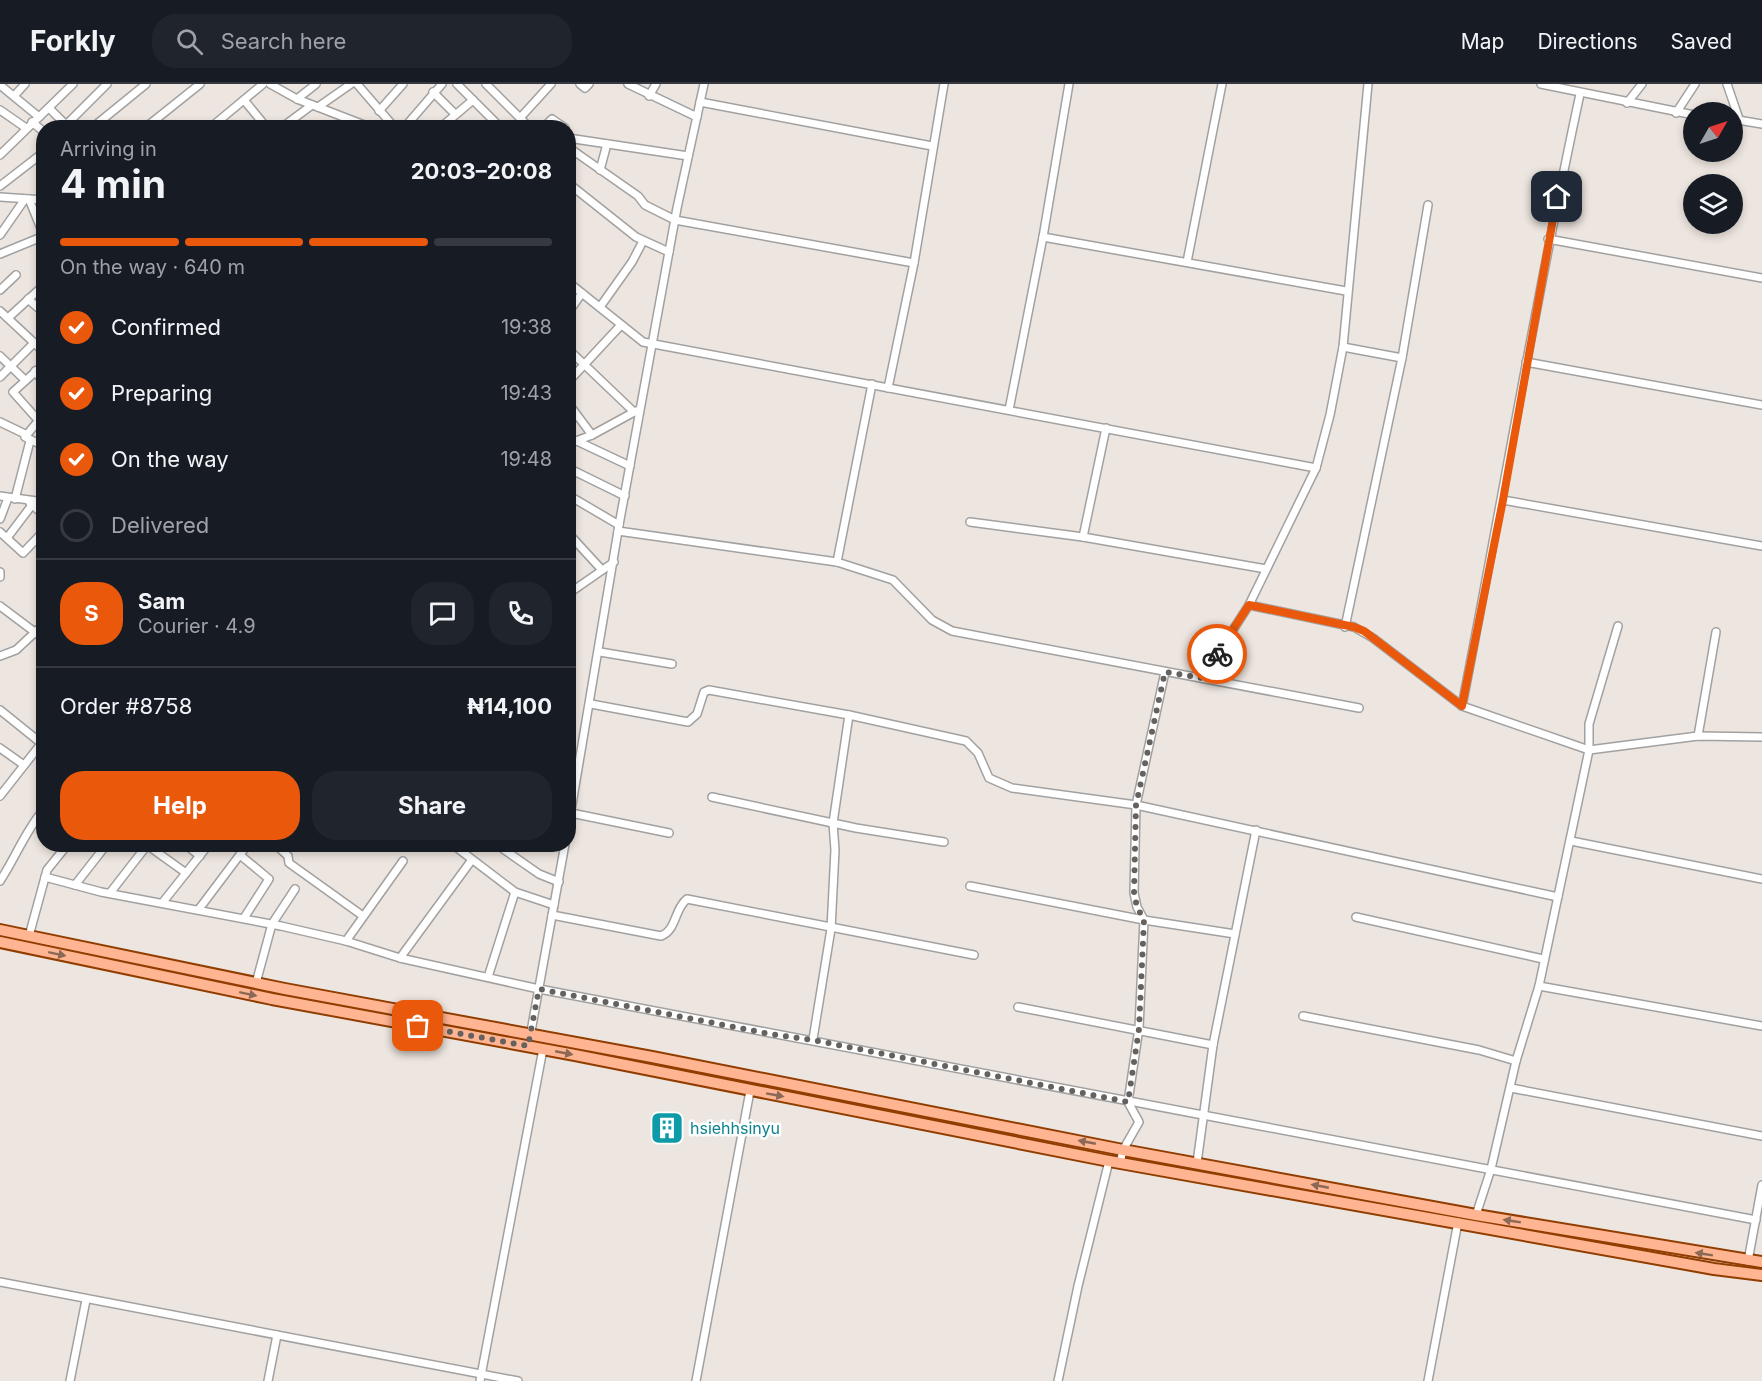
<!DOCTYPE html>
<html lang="en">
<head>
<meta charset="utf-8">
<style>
  body { margin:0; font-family:Inter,sans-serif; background:#20242c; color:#f1f3f6; height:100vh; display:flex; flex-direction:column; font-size:22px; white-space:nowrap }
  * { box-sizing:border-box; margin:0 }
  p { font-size:20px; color:#9ea1a6 }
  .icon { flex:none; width:33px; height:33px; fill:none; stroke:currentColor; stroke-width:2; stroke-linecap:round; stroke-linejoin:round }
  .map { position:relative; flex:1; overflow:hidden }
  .drawer { position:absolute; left:36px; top:36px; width:540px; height:732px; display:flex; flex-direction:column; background:#171b24; border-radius:24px; box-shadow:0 3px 9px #0003 }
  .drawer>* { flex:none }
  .needle { width:39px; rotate:51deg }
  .tools { position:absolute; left:1683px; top:18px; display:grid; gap:12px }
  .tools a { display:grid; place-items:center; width:60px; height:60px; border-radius:50%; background:#171b24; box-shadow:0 3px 9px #0003; font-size:30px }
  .pin { position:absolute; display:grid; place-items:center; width:51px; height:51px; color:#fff; margin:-26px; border-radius:12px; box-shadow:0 3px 9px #0006 }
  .courier { position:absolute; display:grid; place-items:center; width:60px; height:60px; margin:-30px; border:4px solid #ea580c; border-radius:50%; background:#fff; color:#222; box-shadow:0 2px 8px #0007 }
  .summary em { font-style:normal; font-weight:700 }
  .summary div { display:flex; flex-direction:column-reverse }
  .summary { display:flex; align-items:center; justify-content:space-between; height:102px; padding:0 24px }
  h1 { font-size:39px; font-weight:700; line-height:45px }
  .bar { display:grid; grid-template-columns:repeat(4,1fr); gap:9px 6px; align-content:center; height:72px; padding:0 24px }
  .bar i { height:8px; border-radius:4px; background:#363941 }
  .bar .current { background:#ea580c }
  .bar p { grid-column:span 4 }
  .line { display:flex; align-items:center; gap:15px; padding:0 24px; border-top:2px solid #363941 }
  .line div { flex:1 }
  .round { display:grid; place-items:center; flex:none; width:63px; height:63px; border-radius:24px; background:#20242c }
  ol { padding:0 24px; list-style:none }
  li { display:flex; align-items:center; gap:18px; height:66px }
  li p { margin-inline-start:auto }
  li .icon { padding:6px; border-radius:50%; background:#ea580c; color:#fff; stroke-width:4 }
  li:last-child { color:#9ea1a6 }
  li i { width:33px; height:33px; border:3px solid #363941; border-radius:50% }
  .action { display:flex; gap:12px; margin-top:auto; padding:12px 24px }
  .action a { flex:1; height:69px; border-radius:24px; background:#ea580c; color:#fff; font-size:24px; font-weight:700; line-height:69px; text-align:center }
  .action a+a { background:#20242c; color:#f1f3f6 }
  header { display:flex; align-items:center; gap:36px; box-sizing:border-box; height:84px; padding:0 30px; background:#171b24; border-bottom:2px solid #363941 }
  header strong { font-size:28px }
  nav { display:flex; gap:33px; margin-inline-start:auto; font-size:21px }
  .search { width:420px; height:54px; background:#20242c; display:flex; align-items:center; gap:15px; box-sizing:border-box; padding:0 21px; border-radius:24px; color:#9ea1a6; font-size:22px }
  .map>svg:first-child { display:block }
</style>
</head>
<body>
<header>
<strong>Forkly</strong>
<div class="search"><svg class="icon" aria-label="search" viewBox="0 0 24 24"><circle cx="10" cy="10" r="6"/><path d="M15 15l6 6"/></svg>Search here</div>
<nav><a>Map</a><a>Directions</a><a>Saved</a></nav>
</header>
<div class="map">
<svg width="1762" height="1297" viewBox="0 0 1762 1297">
  <rect width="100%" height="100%" fill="#ede5df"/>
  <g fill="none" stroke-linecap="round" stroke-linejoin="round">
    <defs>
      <g id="minor">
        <path d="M270,0L297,15L372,44"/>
        <path d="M357,0L395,44"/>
        <path d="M457,0L501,44"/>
        <path d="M486,0L530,44"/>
        <path d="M580,0L585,4L589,0"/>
        <path d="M628,0L697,33"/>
        <path d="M1541,0L1694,31"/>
        <path d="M1727,0L1739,35"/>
        <path d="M0,1L39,33"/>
        <path d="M433,8L455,30"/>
        <path d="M15,11L25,0"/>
        <path d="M649,12L656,0"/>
        <path d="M297,15L316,0"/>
        <path d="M244,16L267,44"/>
        <path d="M700,18L932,62"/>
        <path d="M1627,19L1642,0"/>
        <path d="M318,23L351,0"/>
        <path d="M49,24L67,42"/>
        <path d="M0,26L26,44"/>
        <path d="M379,27L403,0"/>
        <path d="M1676,29L1695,0"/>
        <path d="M520,34L551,0"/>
        <path d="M1732,35L1762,40"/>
        <path d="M32,38L44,48"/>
        <path d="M66,41L107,0"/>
        <path d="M92,44L146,0"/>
        <path d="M145,44L200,0"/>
        <path d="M210,44L263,0"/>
        <path d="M281,44L312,21"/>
        <path d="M404,44L442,0"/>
        <path d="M440,44L473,16"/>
        <path d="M543,44L552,35L565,44"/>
        <path d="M568,54L688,72"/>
        <path d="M568,63L638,112L645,121L675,136L914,179"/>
        <path d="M0,71L73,0"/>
        <path d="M600,86L607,60"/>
        <path d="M568,99L636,153L669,168"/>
        <path d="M0,102L44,68"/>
        <path d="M0,113L44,116"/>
        <path d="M29,115L44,152"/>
        <path d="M0,151L25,115"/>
        <path d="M1043,153L1346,207"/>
        <path d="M1548,155L1762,194"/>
        <path d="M0,170L44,152"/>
        <path d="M1187,178L1222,0"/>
        <path d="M568,198L643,258L1316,384"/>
        <path d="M0,206L16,191"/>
        <path d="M28,215L44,229"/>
        <path d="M600,223L632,178L643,157"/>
        <path d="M0,227L44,268"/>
        <path d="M568,229L582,209"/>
        <path d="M8,234L44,201"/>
        <path d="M1343,263L1402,274L1345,543"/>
        <path d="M568,265L634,328"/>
        <path d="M0,272L25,296"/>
        <path d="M1402,274L1428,121"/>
        <path d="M1526,278L1762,321"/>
        <path d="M35,287L44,299"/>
        <path d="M0,293L34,259"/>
        <path d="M568,298L621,241"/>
        <path d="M888,304L914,179L944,0"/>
        <path d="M568,319L592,351"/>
        <path d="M1009,326L1043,153L1069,0"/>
        <path d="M44,330L25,353L44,362"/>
        <path d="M38,336L13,308L44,280"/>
        <path d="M0,338L25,350"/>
        <path d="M577,357L630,382"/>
        <path d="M568,360L592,351L636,327"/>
        <path d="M568,384L625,412"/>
        <path d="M568,411L619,441"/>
        <path d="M0,412L44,418"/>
        <path d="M15,415L30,357"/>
        <path d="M1503,416L1762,462"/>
        <path d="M30,419L44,431"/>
        <path d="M0,435L8,414"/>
        <path d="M970,438L1083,453L1266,485"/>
        <path d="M618,447L837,478L893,496L932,536L952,547L1359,624"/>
        <path d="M0,448L23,469L44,447"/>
        <path d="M568,449L602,486"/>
        <path d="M1083,453L1106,344"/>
        <path d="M7,454L32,421"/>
        <path d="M837,478L872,300"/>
        <path d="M0,488V493"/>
        <path d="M568,510L614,478"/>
        <path d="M1249,521L1354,543L1373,554L1462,622L1589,666L1698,652L1762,653"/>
        <path d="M0,522L44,555"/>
        <path d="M600,568L672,580"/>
        <path d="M0,572L16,566L44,540"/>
        <path d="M1202,594L1249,521L1316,384L1330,331L1343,263L1368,0"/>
        <path d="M591,620L688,638L697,630L704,608L709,606L849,631L966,657L978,669L989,694L1012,704L1136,721L1558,813"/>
        <path d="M1462,622C1502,418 1536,213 1580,10"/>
        <path d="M0,626L41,659"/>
        <path d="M1698,652L1716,548"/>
        <path d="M0,664L24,681"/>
        <path d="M0,712L44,656"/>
        <path d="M712,713L856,744L944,758"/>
        <path d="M571,729L669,749"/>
        <path d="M568,744L619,441L677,124L704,0"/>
        <path d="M1571,757L1762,795"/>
        <path d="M185,760L200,772"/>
        <path d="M275,760L288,772L289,779L363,832"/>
        <path d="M452,760L515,808L554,821"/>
        <path d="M496,760L539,790L559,798"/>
        <path d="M147,761L186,789"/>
        <path d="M240,771L269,795L244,834"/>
        <path d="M45,793L101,808L281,842L346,857L400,874L539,905L1756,1136"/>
        <path d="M0,797C16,773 24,749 44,725"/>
        <path d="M75,801L107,760"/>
        <path d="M970,802L1144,836L1235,850"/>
        <path d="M110,809L148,760"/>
        <path d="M163,818L209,760"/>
        <path d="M199,825L248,760"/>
        <path d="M552,831L661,852C677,846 674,825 687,815L974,871"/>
        <path d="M1356,833L1543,875"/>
        <path d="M29,852L47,786L68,760"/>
        <path d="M346,857L403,777"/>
        <path d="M400,874L471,777"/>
        <path d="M488,893L515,808"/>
        <path d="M256,899L272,840L295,805"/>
        <path d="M1539,902L1762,942"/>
        <path d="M1018,923L1213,961"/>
        <path d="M1303,932L1479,966L1516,977"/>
        <path d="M530,953L565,760"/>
        <path d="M813,955L831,845L835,766L833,739L849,631"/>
        <path d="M1511,1004L1762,1052"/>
        <path d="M1120,1079L1123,1066L1139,1038L1128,1018L1139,944L1144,836L1137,823L1134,809L1136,721L1165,588"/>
        <path d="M1197,1079L1213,961L1256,746"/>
        <path d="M1476,1131L1491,1085L1516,977L1539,902L1589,666V640L1618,542"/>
        <path d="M1748,1177L1762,1101"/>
        <path d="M0,1198L518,1297"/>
        <path d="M70,1297L86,1216"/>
        <path d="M268,1297L277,1251"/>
        <path d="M480,1297L543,965"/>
        <path d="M696,1297L750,1007"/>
        <path d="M1058,1297L1078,1202L1109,1077"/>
        <path d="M1428,1297L1458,1138"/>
      </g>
      <g id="primary">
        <path d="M0,846L285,905L652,973L1123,1066L1476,1131L1762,1178"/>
        <path d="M0,858L272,915L575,971L1109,1077L1714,1185L1762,1191"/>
      </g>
    </defs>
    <use href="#minor" stroke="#a1a1a1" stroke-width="10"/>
    <use href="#primary" stroke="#913d00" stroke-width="14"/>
    <use href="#minor" stroke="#fff" stroke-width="7"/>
    <use href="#primary" stroke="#ffb592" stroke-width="10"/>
  </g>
  <defs><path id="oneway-solid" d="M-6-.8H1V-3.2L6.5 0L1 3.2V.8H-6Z" transform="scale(1.5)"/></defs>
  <g fill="#8c6856">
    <use href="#oneway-solid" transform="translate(57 870) rotate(12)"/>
    <use href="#oneway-solid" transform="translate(248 910) rotate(12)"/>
    <use href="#oneway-solid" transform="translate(564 969) rotate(11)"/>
    <use href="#oneway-solid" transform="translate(775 1011) rotate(10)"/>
    <use href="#oneway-solid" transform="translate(1087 1058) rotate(-169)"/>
    <use href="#oneway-solid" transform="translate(1320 1102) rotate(-169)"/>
    <use href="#oneway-solid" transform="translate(1512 1137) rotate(-171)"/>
    <use href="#oneway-solid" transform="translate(1704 1170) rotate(-171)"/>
  </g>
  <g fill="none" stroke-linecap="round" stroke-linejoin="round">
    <path stroke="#64615f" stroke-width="6" stroke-dasharray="0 10.8" d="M418,942L528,962L539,905L770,950L813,956L1128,1018L1139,945L1144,836L1137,823L1134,809L1136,721L1165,588L1202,594L1217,570"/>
    <path stroke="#ea580c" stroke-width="8" d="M1217,570L1249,521L1354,543L1364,547L1462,622L1503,416L1557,113"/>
  </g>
  <defs>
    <symbol id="building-square" viewBox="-11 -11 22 22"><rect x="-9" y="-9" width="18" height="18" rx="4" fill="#0f9aa8" stroke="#fff"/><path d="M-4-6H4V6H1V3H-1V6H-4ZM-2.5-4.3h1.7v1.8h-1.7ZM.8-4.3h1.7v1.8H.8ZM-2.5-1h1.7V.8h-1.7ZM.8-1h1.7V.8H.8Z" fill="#fff"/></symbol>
  </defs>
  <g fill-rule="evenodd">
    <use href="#building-square" x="648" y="1025" width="38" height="38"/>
  </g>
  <g text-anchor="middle" stroke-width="5" stroke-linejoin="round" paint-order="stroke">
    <g font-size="16" fill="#0d838f" stroke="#fff" text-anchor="start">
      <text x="690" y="1050">hsiehhsinyu</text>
    </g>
  </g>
</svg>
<div class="tools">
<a><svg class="needle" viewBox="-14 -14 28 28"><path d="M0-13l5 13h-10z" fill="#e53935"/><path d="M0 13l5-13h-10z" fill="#9ea1a6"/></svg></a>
<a><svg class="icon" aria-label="layers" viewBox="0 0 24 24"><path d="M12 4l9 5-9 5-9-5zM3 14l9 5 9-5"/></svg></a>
</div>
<div class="pin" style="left:418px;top:942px;background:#ea580c"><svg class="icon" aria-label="bag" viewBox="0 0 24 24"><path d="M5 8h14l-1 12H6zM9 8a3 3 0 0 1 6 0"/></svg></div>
<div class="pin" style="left:1557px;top:113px;background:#1f2937"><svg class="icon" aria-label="home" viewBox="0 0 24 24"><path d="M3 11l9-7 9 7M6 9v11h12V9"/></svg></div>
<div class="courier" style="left:1217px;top:570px"><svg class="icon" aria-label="bike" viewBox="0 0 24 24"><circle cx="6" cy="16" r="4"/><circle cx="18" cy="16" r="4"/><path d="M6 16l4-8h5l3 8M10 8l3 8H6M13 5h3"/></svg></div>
<section class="drawer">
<div class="summary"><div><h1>4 min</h1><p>Arriving in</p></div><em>20:03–20:08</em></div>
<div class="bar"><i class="current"></i><i class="current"></i><i class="current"></i><i></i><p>On the way · 640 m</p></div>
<ol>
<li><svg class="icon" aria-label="check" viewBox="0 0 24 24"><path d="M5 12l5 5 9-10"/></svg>Confirmed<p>19:38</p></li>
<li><svg class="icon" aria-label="check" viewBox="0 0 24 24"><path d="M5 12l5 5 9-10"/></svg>Preparing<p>19:43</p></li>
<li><svg class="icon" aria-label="check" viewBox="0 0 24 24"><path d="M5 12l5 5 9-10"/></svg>On the way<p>19:48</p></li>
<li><i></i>Delivered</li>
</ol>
<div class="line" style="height:108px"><b class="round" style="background:#ea580c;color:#fff">S</b><div><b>Sam</b><p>Courier · 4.9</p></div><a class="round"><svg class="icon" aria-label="chat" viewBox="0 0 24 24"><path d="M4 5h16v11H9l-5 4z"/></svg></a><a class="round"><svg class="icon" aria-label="phone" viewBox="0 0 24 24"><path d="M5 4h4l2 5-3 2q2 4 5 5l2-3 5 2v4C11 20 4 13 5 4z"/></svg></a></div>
<div class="line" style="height:78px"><div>Order #8758</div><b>₦14,100</b></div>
<div class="action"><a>Help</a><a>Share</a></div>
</section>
</div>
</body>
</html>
